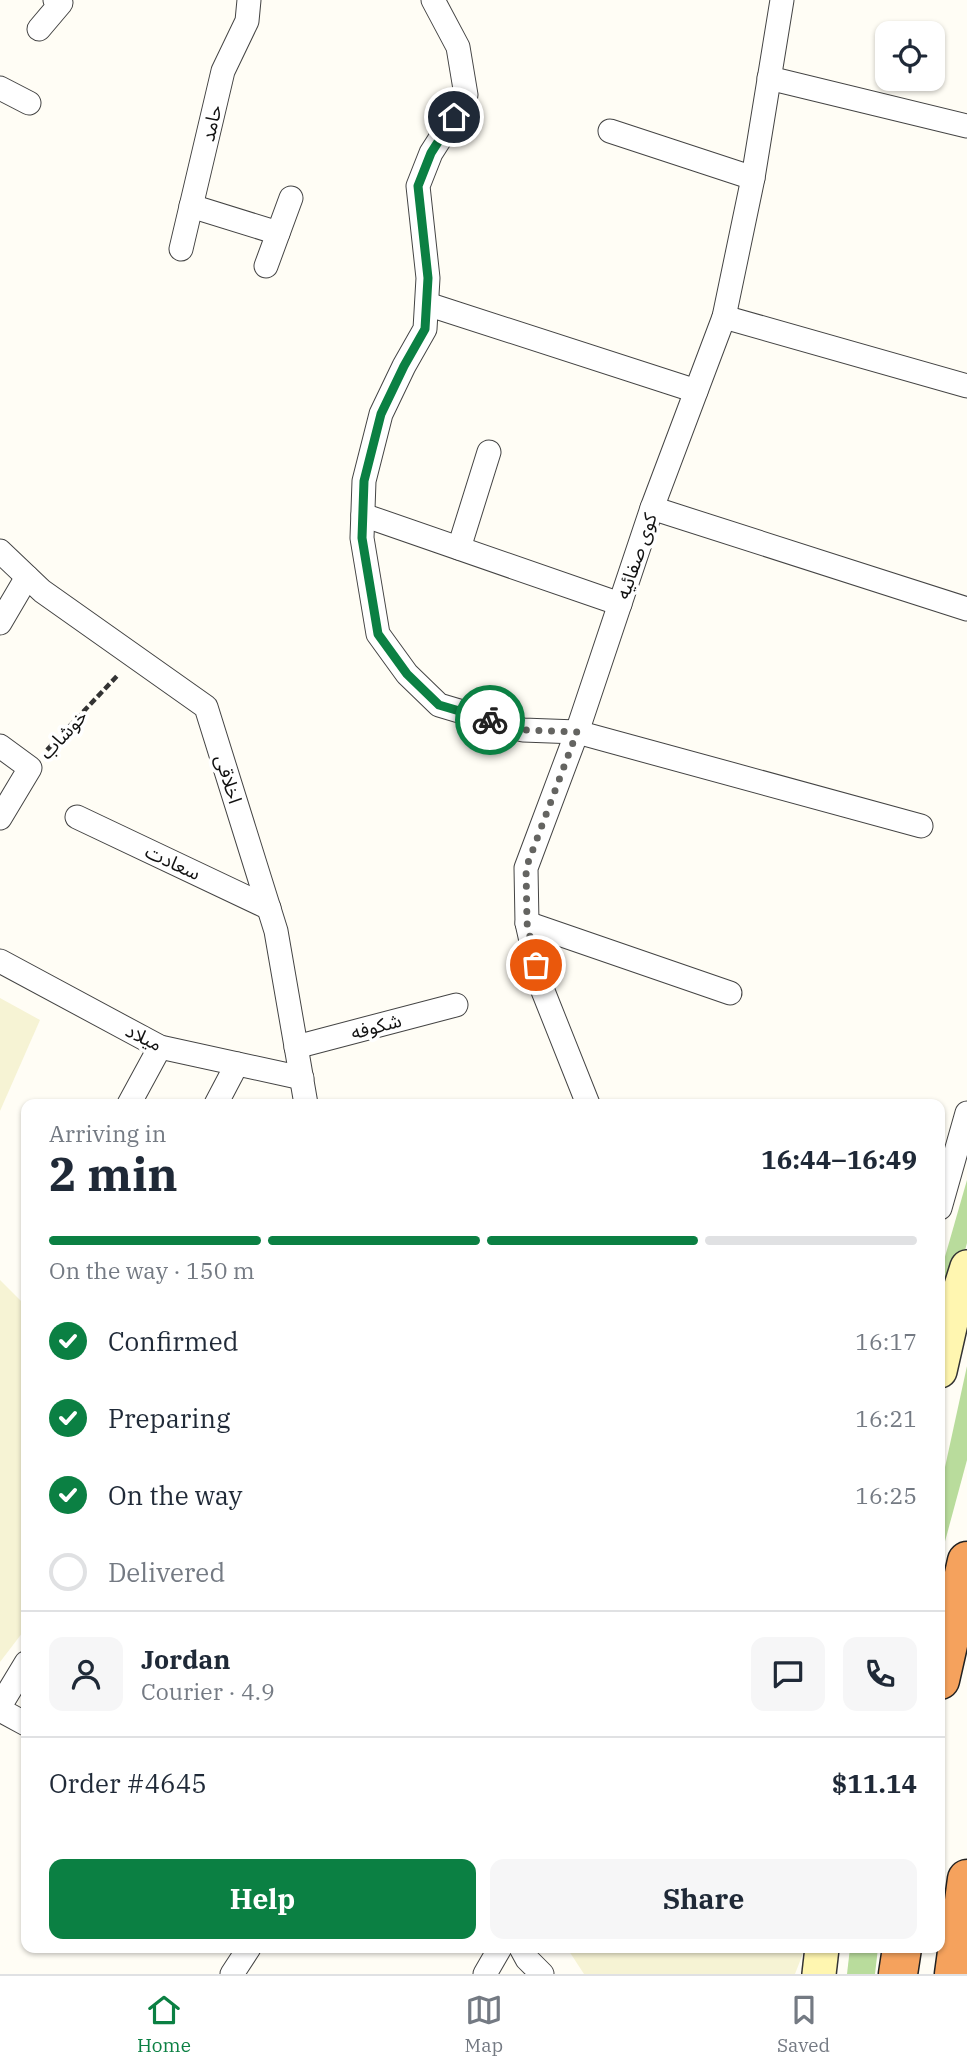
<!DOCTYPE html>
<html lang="en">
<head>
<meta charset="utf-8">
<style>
  body { margin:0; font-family:"IBM Plex Serif","Noto Sans Arabic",serif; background:#f6f6f7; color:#1f2937; height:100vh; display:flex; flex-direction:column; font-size:26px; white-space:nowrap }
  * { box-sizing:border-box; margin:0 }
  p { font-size:23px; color:#747a83 }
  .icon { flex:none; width:38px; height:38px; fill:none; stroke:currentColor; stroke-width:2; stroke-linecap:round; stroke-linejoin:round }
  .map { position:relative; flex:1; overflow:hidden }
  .sheet { position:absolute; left:21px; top:1099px; width:924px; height:854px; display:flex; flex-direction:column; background:#fff; border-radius:14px; box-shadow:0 2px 5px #0004 }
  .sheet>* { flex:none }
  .tools { position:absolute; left:875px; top:21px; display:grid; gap:14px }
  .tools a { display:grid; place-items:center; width:70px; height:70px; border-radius:14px; background:#fff; box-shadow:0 2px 5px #0004; font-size:35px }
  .pin { position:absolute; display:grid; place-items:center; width:60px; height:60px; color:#fff; margin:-30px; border:4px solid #fff; border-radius:50%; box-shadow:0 2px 7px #0007 }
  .courier { position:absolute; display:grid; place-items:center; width:70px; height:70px; margin:-35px; border:5px solid #0b8043; border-radius:50%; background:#fff; color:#222; box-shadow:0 2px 9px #0007 }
  .overview em { font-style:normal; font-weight:800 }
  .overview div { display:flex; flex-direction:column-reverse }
  .overview { display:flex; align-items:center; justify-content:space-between; height:119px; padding:0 28px }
  h1 { font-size:46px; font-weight:800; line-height:52px }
  .bar { display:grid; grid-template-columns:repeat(4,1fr); gap:10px 7px; align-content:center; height:84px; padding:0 28px }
  .bar i { height:9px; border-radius:5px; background:#e0e1e3 }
  .bar .on { background:#0b8043 }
  .bar p { grid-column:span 4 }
  .line { display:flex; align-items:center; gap:18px; padding:0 28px; border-top:2px solid #e0e1e3 }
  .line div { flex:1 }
  .round { display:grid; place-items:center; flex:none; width:74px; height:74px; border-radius:14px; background:#f6f6f7 }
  ol { padding:0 28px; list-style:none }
  li { display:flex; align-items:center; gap:21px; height:77px }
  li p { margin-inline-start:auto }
  li .icon { padding:7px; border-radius:50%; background:#0b8043; color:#fff; stroke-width:4 }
  li:last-child { color:#747a83 }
  li i { width:38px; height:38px; border:4px solid #e0e1e3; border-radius:50% }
  .action { display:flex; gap:14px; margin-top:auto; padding:14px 28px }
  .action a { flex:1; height:80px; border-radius:14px; background:#0b8043; color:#fff; font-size:28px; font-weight:800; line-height:80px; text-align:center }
  .action a+a { background:#f6f6f7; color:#1f2937 }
  .dock { display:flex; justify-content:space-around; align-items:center; height:98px; border-top:2px solid #e0e1e3; background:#fff; font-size:19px; color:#747a83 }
  .dock a { display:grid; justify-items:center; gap:4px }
  .dock .on { color:#0b8043 }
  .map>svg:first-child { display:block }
</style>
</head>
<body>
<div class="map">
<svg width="967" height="1974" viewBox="0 0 967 1974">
  <rect width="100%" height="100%" fill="#fffdf5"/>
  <g fill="#f6f3d4">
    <path d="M0,998L40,1020L0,1111Z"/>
    <path d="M0,1280L26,1306V1628L0,1662Z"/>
    <path d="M567,1948H805L795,1974H584Z"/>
  </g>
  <g fill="#b9dc9c">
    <path d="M967,1180V1243L940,1341V1274Z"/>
    <path d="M967,1366V1460L940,1560V1490Z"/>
    <path d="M850,1948H878L875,1974H847Z"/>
  </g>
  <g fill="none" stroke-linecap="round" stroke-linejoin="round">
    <defs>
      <g id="street">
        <path d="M433,0L458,47L466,95L454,117L431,153L418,186L428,278L425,329L404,366L381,414L364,481L362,538L378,634L407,674L439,705L523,730L577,732L921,826"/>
        <path d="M39,29L61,3L55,0"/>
        <path d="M769,78L967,126"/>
        <path d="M0,88L29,103"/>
        <path d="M610,131L753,178"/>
        <path d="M191,206L278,233"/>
        <path d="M181,249L223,71L247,21L249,0"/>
        <path d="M266,266L291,198"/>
        <path d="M427,304L696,391"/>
        <path d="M724,317L967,386"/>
        <path d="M652,508L967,609"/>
        <path d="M363,515L620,604"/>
        <path d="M459,548L489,452"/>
        <path d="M0,551L42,591L206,707L276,931L306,1104"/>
        <path d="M0,623L27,577"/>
        <path d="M0,746L30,768L0,818"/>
        <path d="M77,817L269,908"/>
        <path d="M527,923L730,993"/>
        <path d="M0,961L160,1047L302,1078"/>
        <path d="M296,1047L456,1005"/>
        <path d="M129,1104L160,1047"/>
        <path d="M216,1104L237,1064"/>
        <path d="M588,1104L541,986L527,923L526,868L577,732L652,508L724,317L753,178L782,0"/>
        <path d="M940,1208L967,1113"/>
        <path d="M0,1706L26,1663"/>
        <path d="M0,1710L26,1724"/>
        <path d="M521,1948L527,1959L542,1974"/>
        <path d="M232,1974L249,1948"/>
        <path d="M485,1974L500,1948"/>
      </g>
      <g id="secondary">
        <path d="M940,1371L955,1305L967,1267"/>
        <path d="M819,1974L822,1948"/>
      </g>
      <g id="highway">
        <path d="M940,1680L967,1561"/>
        <path d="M898,1974L902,1948"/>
        <path d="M954,1974L967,1879"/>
      </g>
    </defs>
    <use href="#street" stroke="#444" stroke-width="25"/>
    <use href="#secondary" stroke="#333" stroke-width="36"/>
    <use href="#highway" stroke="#222" stroke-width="41"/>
    <path stroke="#333" stroke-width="4.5" stroke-dasharray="7 3.5" stroke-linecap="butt" d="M47,750L118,675"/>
    <use href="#street" stroke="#fff" stroke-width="23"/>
    <use href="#secondary" stroke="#fff6b0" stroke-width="33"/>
    <use href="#highway" stroke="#f5a25d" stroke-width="38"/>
  </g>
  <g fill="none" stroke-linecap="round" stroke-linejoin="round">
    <path stroke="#646461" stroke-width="7" stroke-dasharray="0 12.6" d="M490,720L523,730L577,732L526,868L527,923L536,965"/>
    <path stroke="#0b8043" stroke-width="9" d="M454,117L431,153L418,186L428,278L425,329L404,366L381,414L364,481L362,538L378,634L407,674L439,705L490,720"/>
  </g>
  <g text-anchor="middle" stroke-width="7" stroke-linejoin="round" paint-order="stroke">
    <g font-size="19" fill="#111" stroke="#fff">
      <text transform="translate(211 123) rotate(-77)" y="7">حامد</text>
      <text transform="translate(636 556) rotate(-71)" y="7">کوی صفائیه</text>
      <text transform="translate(63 734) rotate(-47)" y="7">خوشاب</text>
      <text transform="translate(229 779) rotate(73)" y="7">اخلاقی</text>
      <text transform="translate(173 862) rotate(25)" y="7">سعادت</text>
      <text transform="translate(376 1026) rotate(-15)" y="7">شکوفه</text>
      <text transform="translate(144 1037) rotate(26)" y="7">میلاد</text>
    </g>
  </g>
</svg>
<div class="tools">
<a><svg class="icon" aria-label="locate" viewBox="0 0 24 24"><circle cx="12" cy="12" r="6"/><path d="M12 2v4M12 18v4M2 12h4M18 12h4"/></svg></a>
</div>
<div class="pin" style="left:536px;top:965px;background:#ea580c"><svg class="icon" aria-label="bag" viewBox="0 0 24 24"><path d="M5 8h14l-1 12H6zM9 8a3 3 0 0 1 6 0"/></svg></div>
<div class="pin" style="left:454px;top:117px;background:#1f2937"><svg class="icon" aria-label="home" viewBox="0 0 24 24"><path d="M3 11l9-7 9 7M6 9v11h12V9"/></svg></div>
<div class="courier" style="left:490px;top:720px"><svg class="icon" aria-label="bike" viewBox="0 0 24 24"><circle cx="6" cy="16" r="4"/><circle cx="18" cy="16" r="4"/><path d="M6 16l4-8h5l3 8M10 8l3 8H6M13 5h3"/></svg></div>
<section class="sheet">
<div class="overview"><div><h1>2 min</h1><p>Arriving in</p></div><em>16:44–16:49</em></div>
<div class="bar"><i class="on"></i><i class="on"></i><i class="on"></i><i></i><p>On the way · 150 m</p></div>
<ol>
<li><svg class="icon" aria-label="check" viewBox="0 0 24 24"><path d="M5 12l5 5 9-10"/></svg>Confirmed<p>16:17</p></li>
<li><svg class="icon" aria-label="check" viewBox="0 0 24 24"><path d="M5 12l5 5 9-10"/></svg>Preparing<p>16:21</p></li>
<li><svg class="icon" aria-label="check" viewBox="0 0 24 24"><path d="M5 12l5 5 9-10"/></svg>On the way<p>16:25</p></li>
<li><i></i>Delivered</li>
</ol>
<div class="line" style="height:126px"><a class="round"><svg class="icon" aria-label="person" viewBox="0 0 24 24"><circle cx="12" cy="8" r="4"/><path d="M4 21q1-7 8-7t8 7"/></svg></a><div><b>Jordan</b><p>Courier · 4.9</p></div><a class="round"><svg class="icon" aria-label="chat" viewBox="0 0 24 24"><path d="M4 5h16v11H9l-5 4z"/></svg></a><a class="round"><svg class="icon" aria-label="phone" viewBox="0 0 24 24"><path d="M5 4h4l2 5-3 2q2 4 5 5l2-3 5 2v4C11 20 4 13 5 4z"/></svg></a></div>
<div class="line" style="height:91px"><div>Order #4645</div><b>$11.14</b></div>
<div class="action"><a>Help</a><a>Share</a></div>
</section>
</div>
<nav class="dock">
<a class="on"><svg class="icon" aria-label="home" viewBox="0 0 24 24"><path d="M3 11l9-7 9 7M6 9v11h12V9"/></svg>Home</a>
<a><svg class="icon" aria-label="map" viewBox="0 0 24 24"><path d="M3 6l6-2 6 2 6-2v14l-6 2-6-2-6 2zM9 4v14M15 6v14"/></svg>Map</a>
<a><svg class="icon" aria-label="saved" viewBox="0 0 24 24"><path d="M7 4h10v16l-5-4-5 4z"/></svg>Saved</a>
</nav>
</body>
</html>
